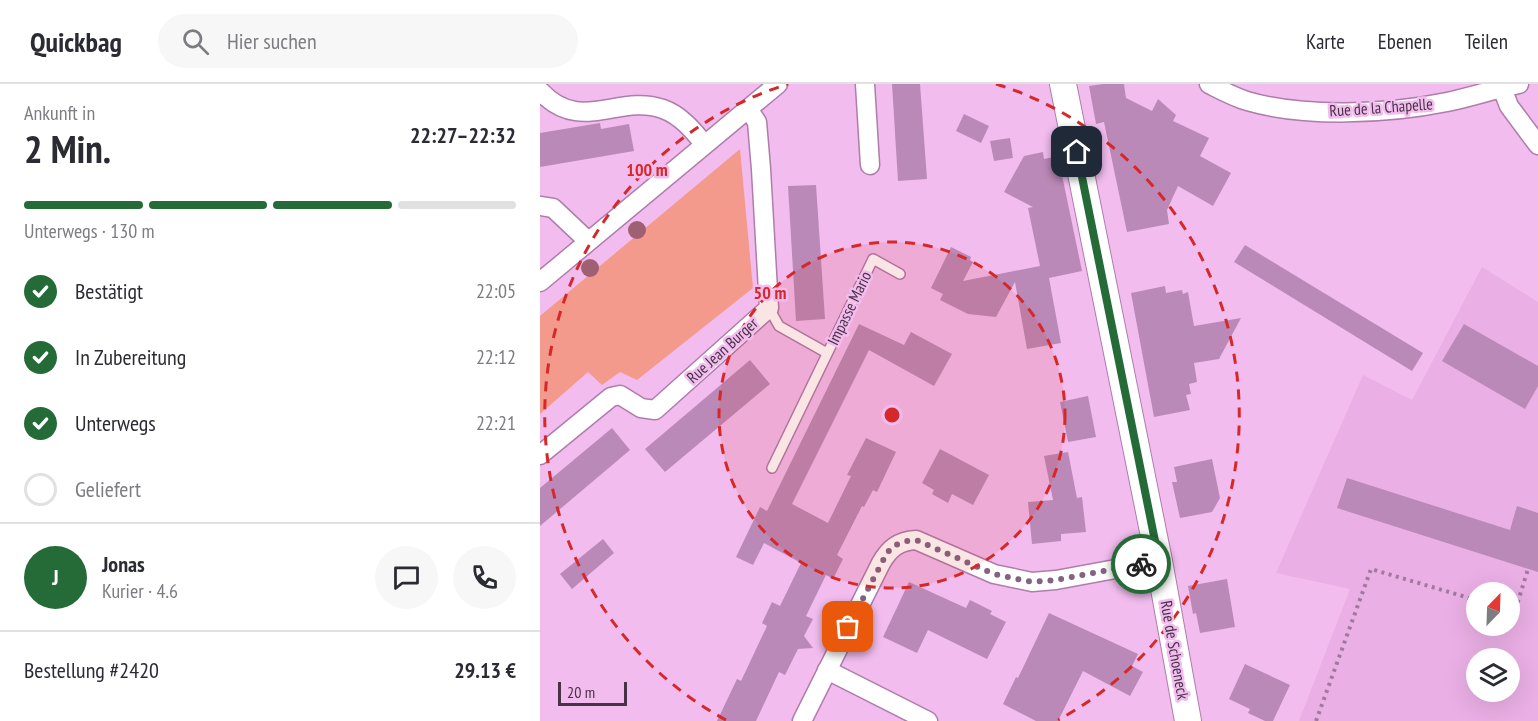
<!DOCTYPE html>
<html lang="de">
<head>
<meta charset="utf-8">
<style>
  body { margin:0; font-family:"PT Sans Narrow",sans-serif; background:#f7f7f7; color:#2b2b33; height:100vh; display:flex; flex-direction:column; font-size:22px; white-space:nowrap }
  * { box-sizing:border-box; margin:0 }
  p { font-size:20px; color:#7c7c81 }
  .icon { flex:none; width:33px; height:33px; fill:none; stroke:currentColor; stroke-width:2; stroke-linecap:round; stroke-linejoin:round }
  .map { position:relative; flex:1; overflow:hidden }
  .details { display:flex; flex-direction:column; background:#fff; width:540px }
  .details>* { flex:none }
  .needle { width:39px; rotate:23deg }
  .controls { position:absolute; left:926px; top:498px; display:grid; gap:12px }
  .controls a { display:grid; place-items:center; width:54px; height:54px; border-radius:50%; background:#fff; box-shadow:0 6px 24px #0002; font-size:30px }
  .scale { position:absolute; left:18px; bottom:15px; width:69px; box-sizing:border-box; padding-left:6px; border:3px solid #473246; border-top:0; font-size:16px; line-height:21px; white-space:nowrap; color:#473246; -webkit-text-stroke:4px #f2bdee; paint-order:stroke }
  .pin { position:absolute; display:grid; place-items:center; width:51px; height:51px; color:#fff; margin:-26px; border-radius:12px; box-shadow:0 3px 9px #0006 }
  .courier { position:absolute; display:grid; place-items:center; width:60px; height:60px; margin:-30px; border:4px solid #256b37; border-radius:50%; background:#fff; color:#222; box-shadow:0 2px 8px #0007 }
  .summary em { font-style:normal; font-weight:700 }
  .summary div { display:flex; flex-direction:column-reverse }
  .summary { display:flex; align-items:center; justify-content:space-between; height:102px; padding:0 24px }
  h1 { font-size:39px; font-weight:700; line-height:45px }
  .bar { display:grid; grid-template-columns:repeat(4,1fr); gap:9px 6px; align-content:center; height:72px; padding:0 24px }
  .bar i { height:8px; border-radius:4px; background:#e1e1e2 }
  .bar .current { background:#256b37 }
  .bar p { grid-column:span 4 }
  .line { display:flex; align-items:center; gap:15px; padding:0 24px; border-top:2px solid #e1e1e2 }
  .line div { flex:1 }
  .round { display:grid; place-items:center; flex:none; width:63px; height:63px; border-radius:32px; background:#f7f7f7 }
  ol { padding:0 24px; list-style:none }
  li { display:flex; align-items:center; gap:18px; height:66px }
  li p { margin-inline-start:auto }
  li .icon { padding:6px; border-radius:50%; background:#256b37; color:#fff; stroke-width:4 }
  li:last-child { color:#7c7c81 }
  li i { width:33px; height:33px; border:3px solid #e1e1e2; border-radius:50% }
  header { display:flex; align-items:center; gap:36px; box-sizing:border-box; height:84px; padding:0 30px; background:#fff; border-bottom:2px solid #e1e1e2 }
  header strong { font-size:28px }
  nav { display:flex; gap:33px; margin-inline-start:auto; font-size:21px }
  .search { width:420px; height:54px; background:#f7f7f7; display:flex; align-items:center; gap:15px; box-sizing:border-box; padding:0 21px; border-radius:33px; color:#7c7c81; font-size:22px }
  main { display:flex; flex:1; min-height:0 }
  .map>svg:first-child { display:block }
</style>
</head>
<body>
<header>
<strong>Quickbag</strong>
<div class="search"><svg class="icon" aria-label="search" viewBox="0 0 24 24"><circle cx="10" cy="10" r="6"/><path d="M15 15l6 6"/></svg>Hier suchen</div>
<nav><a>Karte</a><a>Ebenen</a><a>Teilen</a></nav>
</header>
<main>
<section class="details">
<div class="summary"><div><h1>2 Min.</h1><p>Ankunft in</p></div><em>22:27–22:32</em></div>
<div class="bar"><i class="current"></i><i class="current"></i><i class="current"></i><i></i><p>Unterwegs · 130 m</p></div>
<ol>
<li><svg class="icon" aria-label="check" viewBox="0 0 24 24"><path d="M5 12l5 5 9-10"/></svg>Bestätigt<p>22:05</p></li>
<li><svg class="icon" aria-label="check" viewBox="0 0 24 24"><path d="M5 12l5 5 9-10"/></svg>In Zubereitung<p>22:12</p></li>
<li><svg class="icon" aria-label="check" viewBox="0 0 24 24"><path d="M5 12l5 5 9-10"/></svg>Unterwegs<p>22:21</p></li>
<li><i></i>Geliefert</li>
</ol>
<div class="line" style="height:108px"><b class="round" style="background:#256b37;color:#fff">J</b><div><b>Jonas</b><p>Kurier · 4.6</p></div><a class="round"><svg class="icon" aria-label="chat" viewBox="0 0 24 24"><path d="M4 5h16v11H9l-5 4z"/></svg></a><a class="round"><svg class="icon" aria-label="phone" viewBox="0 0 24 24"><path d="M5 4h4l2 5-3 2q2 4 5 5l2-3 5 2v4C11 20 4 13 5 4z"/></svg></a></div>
<div class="line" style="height:78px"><div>Bestellung #2420</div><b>29.13 €</b></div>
</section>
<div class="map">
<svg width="998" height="637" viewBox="0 0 998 637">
  <rect width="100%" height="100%" fill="#f2bdee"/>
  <path fill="#eaafe5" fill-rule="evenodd" d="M942,183L998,218V637H759L810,505L736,489L823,291L872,316ZM936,508H969V542H936ZM936,574H969V608H936Z"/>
  <path fill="#f39a8d" d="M200,65L213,204L97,296L80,288L62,301L48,288L0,330V232Z"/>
  <g fill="#bb89b7">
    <path d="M352,0H380L387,95L358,97Z"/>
    <path d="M563,0H584L586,14L612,27L618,15L636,31L633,37L669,54L660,72L691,89L673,122L638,102L627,126L629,140L587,148L564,38L556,40L549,2Z"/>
    <path d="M424,30L449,42L441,59L416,47Z"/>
    <path d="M60,39L61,45L89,40L94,67L0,83V49Z"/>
    <path d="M470,54L473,74L454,77L450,57Z"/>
    <path d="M503,68L504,75L518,72L542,187L509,194L521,259L487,265L475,198L456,233L428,230L400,216L403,210L391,204L411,163L431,173L430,176L433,178L423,197L500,182L488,124L493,123L464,108L484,72Z"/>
    <path d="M276,101L285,235L256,237L248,102Z"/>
    <path d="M705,161L883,269L872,287L694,178Z"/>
    <path d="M625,202L626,209L642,206L643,210L648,208L654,242L701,234L679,275L654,279L657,298L649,300L651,310L646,311L650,326L614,333L591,209Z"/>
    <path d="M319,240L364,261L371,248L412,270L394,302L329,266L252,420L288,439L311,392L307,391L326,354L356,368L337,408L333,406L324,423L322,422L297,471L303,475L293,495L286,491L266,532L273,535L264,552L273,564L258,565L245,591L239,588L216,637H177L197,595L201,597L227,542L222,539L232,518L240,522L261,479L224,459L213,481L196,473L220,423L227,427Z"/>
    <path d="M924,240L998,282V302L985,325L902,277Z"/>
    <path d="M210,276L230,300L125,388L105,365Z"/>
    <path d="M548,312L556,353L528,358L520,318Z"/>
    <path d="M72,344L90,366L0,442V404Z"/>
    <path d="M400,365L449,391L433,421L412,410L408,419L392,410L394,406L382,399Z"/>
    <path d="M528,368L537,414L542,413L546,448L521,450V457L492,460L488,418L513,416L504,372Z"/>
    <path d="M672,375L680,414L672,428L640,434L632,398H637L634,383Z"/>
    <path d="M807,394L970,446L977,422L998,429V488L797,424Z"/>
    <path d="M63,455L74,469L32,505L20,490Z"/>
    <path d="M687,495L695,543L660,549L656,529L653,530L648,502Z"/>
    <path d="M369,498L426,524L430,516L452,527L450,530L466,538L447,575L388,546L377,569L343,553Z"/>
    <path d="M509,529L598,570L592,582L603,588L590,612L543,587L518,637H496L463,620L476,593L478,594Z"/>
    <path d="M705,580L750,601L733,637H725L708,629L710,625L689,615Z"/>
  </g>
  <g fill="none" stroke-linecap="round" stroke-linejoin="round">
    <defs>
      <g id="lane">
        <path d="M229,224L239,242L287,269"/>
        <path d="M232,384L333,175L360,190"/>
      </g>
      <g id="street">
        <path d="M325,0L330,81"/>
        <path d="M669,0C681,6 694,13 707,17C765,34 848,30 907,18C931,13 955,5 979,0"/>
        <path d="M962,4L969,22L998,61"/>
        <path d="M0,7C41,51 78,9 123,25C140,31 153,46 164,60"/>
        <path d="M0,122L13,124L48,157"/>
        <path d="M0,198L238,0"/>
        <path d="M0,371L71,313L80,311L101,324L115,326L229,224L221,85L217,38L208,25"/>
        <path d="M287,586L388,637"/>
        <path d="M262,637L341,479C349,465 358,457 376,456L454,490L492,498L516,496L619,477"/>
      </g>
      <path id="secondary" d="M523,0L619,477L648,637"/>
    </defs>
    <use href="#lane" stroke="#ae7dab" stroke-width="12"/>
    <use href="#street" stroke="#ae7dab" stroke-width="21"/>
    <use href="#secondary" stroke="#ae7dab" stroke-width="28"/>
    <g stroke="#a07a9d" stroke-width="4" stroke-dasharray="3 4.5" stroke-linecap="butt">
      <path d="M969,526L975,527L988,485"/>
      <path d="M776,637L831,485L936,516"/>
    </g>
    <use href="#lane" stroke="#fff" stroke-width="9"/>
    <use href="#street" stroke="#fff" stroke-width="18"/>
    <use href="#secondary" stroke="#fff" stroke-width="26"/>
  </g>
  <g fill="#a06073">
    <circle cx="97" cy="146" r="9"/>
    <circle cx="50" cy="184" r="9"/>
  </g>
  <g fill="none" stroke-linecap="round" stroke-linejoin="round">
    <path stroke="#836381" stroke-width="6" stroke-dasharray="0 10.8" d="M308,543L347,469L353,462L367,457L376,456L454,490L492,498L516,496L601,480"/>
    <path stroke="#256b37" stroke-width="8" d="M537,68L619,477L601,480"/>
  </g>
  <circle cx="352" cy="331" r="173" fill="#d62828" fill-opacity=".12"/>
  <g fill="none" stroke="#d62828" stroke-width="3" stroke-dasharray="10 8">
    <circle cx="352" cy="331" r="173"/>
    <path d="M186 636A347 347 0 0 1 248 0M456 0A347 347 0 0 1 518 636"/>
  </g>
  <g text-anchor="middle" stroke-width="5" stroke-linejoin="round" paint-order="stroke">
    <g font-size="16" fill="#473246" stroke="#f2bdee">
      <text transform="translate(841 23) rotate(-4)" y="6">Rue de la Chapelle</text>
      <text transform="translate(309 224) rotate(-64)" y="6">Impasse Mario</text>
      <text transform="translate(182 266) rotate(-42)" y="6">Rue Jean Burger</text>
      <text transform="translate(635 566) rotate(80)" y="6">Rue de Schoeneck</text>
    </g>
  </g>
  <circle cx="352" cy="331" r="9" fill="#d62828" stroke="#f2bdee" stroke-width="3"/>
  <g font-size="18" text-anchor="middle" font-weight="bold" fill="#d62828" stroke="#f2bdee" stroke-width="5" stroke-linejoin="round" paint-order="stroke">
    <text x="107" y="92">100 m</text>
    <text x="230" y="215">50 m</text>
  </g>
</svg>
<div class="controls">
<a><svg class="needle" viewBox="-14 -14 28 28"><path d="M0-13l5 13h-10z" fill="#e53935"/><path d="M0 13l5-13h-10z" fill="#7c7c81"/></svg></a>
<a><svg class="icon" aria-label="layers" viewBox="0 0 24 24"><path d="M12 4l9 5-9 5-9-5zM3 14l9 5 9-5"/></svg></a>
</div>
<div class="scale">20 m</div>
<div class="pin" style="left:308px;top:543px;background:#ea580c"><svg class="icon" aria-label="bag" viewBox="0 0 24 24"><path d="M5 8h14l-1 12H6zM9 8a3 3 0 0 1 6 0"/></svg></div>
<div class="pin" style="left:537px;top:68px;background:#1f2937"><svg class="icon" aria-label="home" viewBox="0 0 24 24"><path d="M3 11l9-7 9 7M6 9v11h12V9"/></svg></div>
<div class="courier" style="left:601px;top:480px"><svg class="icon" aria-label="bike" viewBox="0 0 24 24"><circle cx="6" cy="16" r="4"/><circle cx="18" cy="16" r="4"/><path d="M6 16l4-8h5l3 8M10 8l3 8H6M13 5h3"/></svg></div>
</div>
</main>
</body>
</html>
